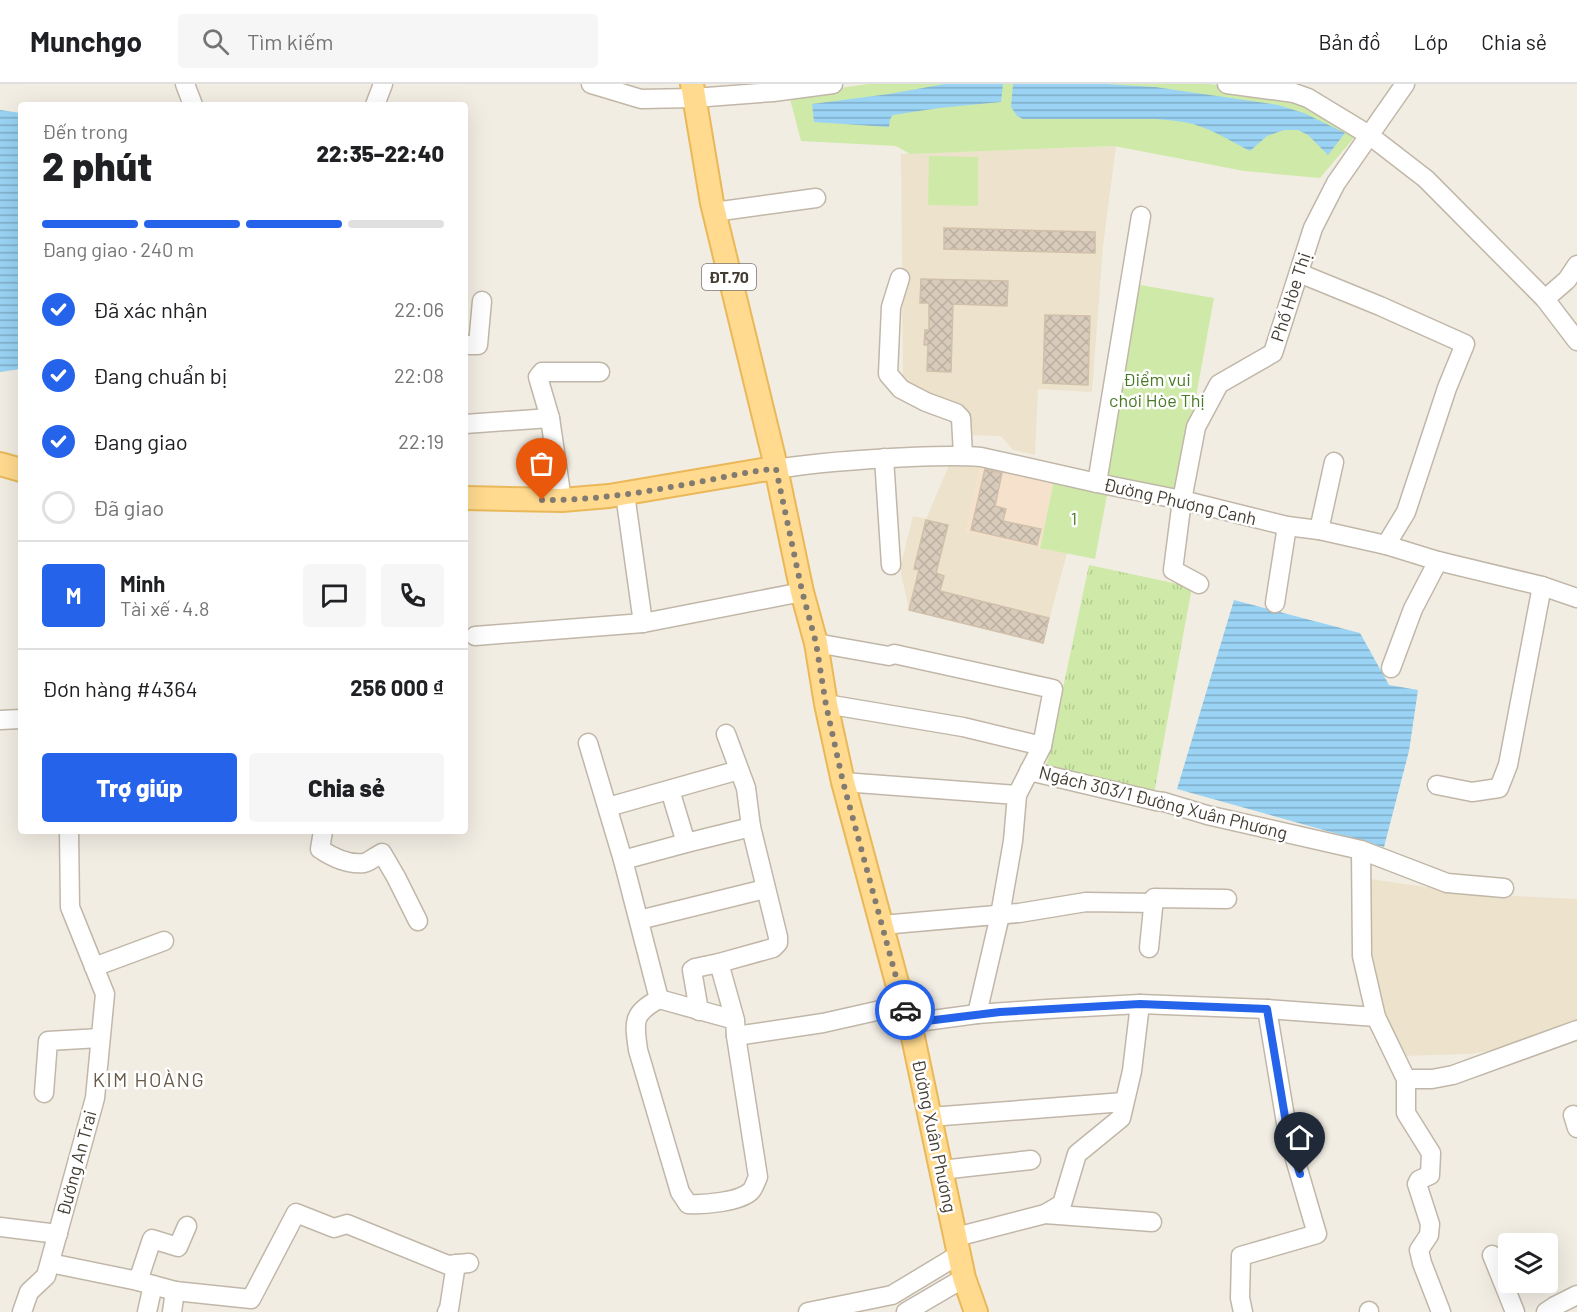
<!DOCTYPE html>
<html lang="vi">
<head>
<meta charset="utf-8">
<style>
  body { margin:0; font-family:Barlow,sans-serif; background:#f6f6f6; color:#202124; height:100vh; display:flex; flex-direction:column; font-size:22px; white-space:nowrap }
  * { box-sizing:border-box; margin:0 }
  p { font-size:20px; color:#757577 }
  .icon { flex:none; width:33px; height:33px; fill:none; stroke:currentColor; stroke-width:2; stroke-linecap:round; stroke-linejoin:round }
  .map { position:relative; flex:1; overflow:hidden }
  .side { position:absolute; left:18px; top:18px; width:450px; height:732px; display:flex; flex-direction:column; background:#fff; border-radius:6px; box-shadow:0 6px 24px #0002 }
  .side>* { flex:none }
  .controls { position:absolute; left:1498px; top:1149px; display:grid; gap:12px }
  .controls a { display:grid; place-items:center; width:60px; height:60px; border-radius:6px; background:#fff; box-shadow:0 6px 24px #0002; font-size:30px }
  .pin { position:absolute; display:grid; place-items:center; width:51px; height:51px; color:#fff; margin:-62px -26px; border-radius:50% 50% 50% 0; rotate:-45deg; box-shadow:0 0 6px #0007 }
  .pin .icon { rotate:45deg }
  .courier { position:absolute; display:grid; place-items:center; width:60px; height:60px; margin:-30px; border:4px solid #2563eb; border-radius:50%; background:#fff; color:#222; box-shadow:0 2px 8px #0007 }
  .overview em { font-style:normal; font-weight:800 }
  .overview div { display:flex; flex-direction:column-reverse }
  .overview { display:flex; align-items:center; justify-content:space-between; height:102px; padding:0 24px }
  h1 { font-size:39px; font-weight:800; line-height:45px }
  .bar { display:grid; grid-template-columns:repeat(4,1fr); gap:9px 6px; align-content:center; height:72px; padding:0 24px }
  .bar i { height:8px; border-radius:4px; background:#e0e0e0 }
  .bar .on { background:#2563eb }
  .bar p { grid-column:span 4 }
  .line { display:flex; align-items:center; gap:15px; padding:0 24px; border-top:2px solid #e0e0e0 }
  .line div { flex:1 }
  .round { display:grid; place-items:center; flex:none; width:63px; height:63px; border-radius:6px; background:#f6f6f6 }
  ol { padding:0 24px; list-style:none }
  li { display:flex; align-items:center; gap:18px; height:66px }
  li p { margin-inline-start:auto }
  li .icon { padding:6px; border-radius:50%; background:#2563eb; color:#fff; stroke-width:4 }
  li:last-child { color:#757577 }
  li i { width:33px; height:33px; border:3px solid #e0e0e0; border-radius:50% }
  .button { display:flex; gap:12px; margin-top:auto; padding:12px 24px }
  .button a { flex:1; height:69px; border-radius:6px; background:#2563eb; color:#fff; font-size:24px; font-weight:800; line-height:69px; text-align:center }
  .button a+a { background:#f6f6f6; color:#202124 }
  header { display:flex; align-items:center; gap:36px; box-sizing:border-box; height:84px; padding:0 30px; background:#fff; border-bottom:2px solid #e0e0e0 }
  header strong { font-size:28px }
  nav { display:flex; gap:33px; margin-inline-start:auto; font-size:21px }
  .search { width:420px; height:54px; background:#f6f6f6; display:flex; align-items:center; gap:15px; box-sizing:border-box; padding:0 21px; border-radius:6px; color:#757577; font-size:22px }
  .map>svg:first-child { display:block }
</style>
</head>
<body>
<header>
<strong>Munchgo</strong>
<div class="search"><svg class="icon" aria-label="search" viewBox="0 0 24 24"><circle cx="10" cy="10" r="6"/><path d="M15 15l6 6"/></svg>Tìm kiếm</div>
<nav><a>Bản đồ</a><a>Lớp</a><a>Chia sẻ</a></nav>
</header>
<div class="map">
<svg width="1577" height="1228" viewBox="0 0 1577 1228">
  <defs>
    <pattern id="grass-tufts" width="24" height="20" patternUnits="userSpaceOnUse" patternTransform="scale(1.5)"><rect width="24" height="20" fill="#cfeaa8"/><path d="M3 7l-1-3M5 7V3M7 7l1-3M15 17l-1-3M17 17v-4M19 17l1-3" fill="none" stroke="#b3ca91"/></pattern>
    <pattern id="water-rules" width="6" height="5" patternUnits="userSpaceOnUse" patternTransform="scale(1.5)"><rect width="6" height="5" fill="#9ad3f4"/><path d="M0 2.5h6" fill="none" stroke="#7facc6"/></pattern>
    <pattern id="building-cross-hatch" width="8" height="8" patternUnits="userSpaceOnUse" patternTransform="scale(1.5)"><rect width="8" height="8" fill="#d8cbbb"/><path d="M0 0l8 8M0 8l8-8" fill="none" stroke="#bbafa1"/></pattern>
  </defs>
  <rect width="100%" height="100%" fill="#f2ede3"/>
  <path fill="#f6e2cc" d="M980,383L1054,396L1040,464L966,448Z"/>
  <g fill="#ede2cb">
    <path d="M1116,62L1103,162L1092,308L1038,305L1035,371L1013,366L1001,352L962,351L961,324L903,299L901,70Z"/>
    <path d="M950,379L980,383L966,448L1067,469L1043,559L909,526L900,484L913,432L926,435Z"/>
    <path d="M1370,795L1475,810L1577,815V943L1528,960L1469,970L1399,972L1381,932L1369,874Z"/>
  </g>
  <path fill="url(#grass-tufts)" d="M1089,481L1192,503L1154,710L1046,684Z"/>
  <g fill="#cfeaa8">
    <path d="M868,0H1209L1291,11L1358,49L1320,94L1244,87L1114,62L910,70L896,62L801,57L789,11Z"/>
    <path d="M929,72L978,73V122L928,121Z"/>
    <path d="M1135,200L1214,214L1178,411L1100,397Z"/>
    <path d="M1054,396L1108,406L1095,475L1040,464Z"/>
  </g>
  <g fill="url(#water-rules)">
    <path d="M945,0H1003L1001,18L939,24L893,31L890,35L889,43L814,38L812,20L889,10Z"/>
    <path d="M1013,0H1105L1155,3L1278,21L1304,29L1345,49L1328,71L1308,51L1298,46H1284L1267,52L1250,67C1231,57 1213,46 1193,40C1181,37 1167,36 1155,35H1023L1017,32L1011,23Z"/>
    <path d="M0,26L21,29V285L0,288Z"/>
    <path d="M1234,516L1360,549L1389,601L1418,606L1409,667L1384,763L1177,705Z"/>
  </g>
  <g fill="url(#building-cross-hatch)" stroke="#d0c0aa" stroke-width="1.5">
    <path d="M944,144L1095,148V169L944,165Z"/>
    <path d="M921,195L1008,197L1007,222L953,220L951,288L927,287L928,261H924L925,246H929V219H920Z"/>
    <path d="M1045,231L1090,232L1088,301L1043,299Z"/>
    <path d="M985,385L1002,389L995,422L1006,425L1003,437L1041,445L1037,461L971,446Z"/>
    <path d="M926,436L948,441L936,489L944,492L940,507L1049,534L1043,559L909,526L919,486L914,485Z"/>
  </g>
  <g fill="none" stroke-linecap="round" stroke-linejoin="round">
    <defs>
      <g id="minor">
        <path d="M185,0L193,21"/>
        <path d="M591,0L641,15L694,14L773,8L833,0"/>
        <path d="M1227,0L1294,9L1308,14L1369,51L1426,95L1545,215L1577,257"/>
        <path d="M375,21L383,0"/>
        <path d="M714,128L816,114"/>
        <path d="M1299,189L1380,222L1465,260L1447,304L1406,428L1386,461"/>
        <path d="M900,194L891,223L888,290L901,305L926,318L956,329L961,334L963,371"/>
        <path d="M1545,215L1567,196L1577,181"/>
        <path d="M465,261H478L482,217"/>
        <path d="M550,334L538,293L542,288H600"/>
        <path d="M465,340L550,334L562,416"/>
        <path d="M884,374L891,481"/>
        <path d="M776,385C820,378 866,375 911,373C934,372 958,371 981,373L1097,399L1182,416L1287,442L1319,446L1386,461L1438,477L1542,502L1577,514"/>
        <path d="M1097,399L1141,132"/>
        <path d="M625,410L643,539"/>
        <path d="M1319,446L1334,378"/>
        <path d="M1199,500L1173,486L1182,416L1196,343L1219,300L1273,269L1313,144L1336,99L1405,0"/>
        <path d="M1275,519L1287,442"/>
        <path d="M475,552L643,539L802,508"/>
        <path d="M816,559L889,572L894,570L1053,605L1042,662L1017,711L1013,757L1000,831L977,930"/>
        <path d="M1391,584L1413,525L1438,477"/>
        <path d="M826,620L963,643L1042,662"/>
        <path d="M0,636L21,635"/>
        <path d="M588,659L623,776L659,915"/>
        <path d="M1029,687L1156,717L1164,718L1207,731L1361,766L1447,799L1504,804"/>
        <path d="M843,698L1017,711"/>
        <path d="M1437,701L1472,708L1499,704L1508,681L1542,502"/>
        <path d="M670,706L686,759"/>
        <path d="M608,723L739,686"/>
        <path d="M323,747L320,765C332,773 349,781 364,779C369,778 376,772 382,769L396,793L418,837"/>
        <path d="M1361,766L1362,872L1376,933L1406,995V1029L1431,1069L1430,1091L1419,1096L1417,1100L1430,1140L1429,1151L1419,1166L1422,1179L1441,1228"/>
        <path d="M623,776L686,759L751,743"/>
        <path d="M639,836L765,805"/>
        <path d="M882,841L1019,829L1086,818L1153,819"/>
        <path d="M1149,864L1154,814L1227,815"/>
        <path d="M719,879L735,936L736,952L758,1093C756,1097 754,1104 751,1107C740,1118 703,1121 688,1120L680,1108L638,966C634,937 632,930 659,915L735,936"/>
        <path d="M94,883L164,857"/>
        <path d="M699,927L692,886L695,884L719,879L773,864L778,859V853L751,743L746,704L726,650"/>
        <path d="M910,939L977,930L1047,925L1140,920L1267,925L1376,933"/>
        <path d="M736,952L823,939L903,921"/>
        <path d="M1406,995H1432L1453,991L1577,946"/>
        <path d="M44,1009L48,957L100,954"/>
        <path d="M1573,1031L1577,1044"/>
        <path d="M930,1033L1124,1018"/>
        <path d="M941,1086L1031,1076"/>
        <path d="M1045,1130L1152,1138"/>
        <path d="M0,1143L58,1150"/>
        <path d="M956,1153L1045,1130L1062,1120L1077,1070L1121,1034L1132,987L1140,920"/>
        <path d="M1492,1171L1515,1228"/>
        <path d="M50,1179L138,1197L175,1207L251,1215L296,1129L334,1144L347,1140L448,1181L469,1179"/>
        <path d="M138,1197L152,1155L178,1163L187,1142"/>
        <path d="M1369,1227V1228"/>
        <path d="M22,1228L29,1208L46,1192L95,1014L105,910L70,823L69,747"/>
        <path d="M147,1228L153,1201"/>
        <path d="M172,1228L175,1207"/>
        <path d="M447,1228L449,1225L456,1180"/>
        <path d="M808,1228L892,1211L960,1170"/>
        <path d="M906,1228L964,1194"/>
        <path d="M1243,1228L1240,1214L1241,1172L1317,1150L1288,1051L1267,925"/>
        <path d="M1546,1228L1555,1222L1577,1211"/>
      </g>
      <g id="major">
        <path d="M692,0L712,119L773,370L802,508L816,559L826,620L843,698L903,921L910,939L964,1194L976,1228"/>
        <path d="M0,380L21,386"/>
        <path d="M465,414L562,416L609,412L762,386L776,385"/>
      </g>
    </defs>
    <use href="#minor" stroke="#c1b7a8" stroke-width="21"/>
    <use href="#major" stroke="#eab859" stroke-width="26"/>
    <use href="#minor" stroke="#fff" stroke-width="18"/>
    <use href="#major" stroke="#ffda8f" stroke-width="22"/>
  </g>
  <g fill="none" stroke-linecap="round" stroke-linejoin="round">
    <path stroke="#817b71" stroke-width="6" stroke-dasharray="0 10.8" d="M542,416C616,417 689,399 762,386L776,385L802,507L816,559L826,621L843,698L905,926"/>
    <path stroke="#2563eb" stroke-width="8" d="M905,926L910,939L1000,928L1140,920L1267,925L1288,1051L1300,1090"/>
  </g>
  <g text-anchor="middle" stroke-width="5" stroke-linejoin="round" paint-order="stroke">
    <rect fill="#fff" stroke="#7c7770" stroke-width="1.5" x="702" y="180" width="54" height="26" rx="4.5"/>
    <g font-size="16" font-weight="bold" fill="#443d33">
      <text x="729" y="199">ĐT.70</text>
    </g>
    <g font-size="18" fill="#443d33" stroke="#fff">
      <text transform="translate(1291 213) rotate(-72)" y="6">Phố Hòe Thị</text>
      <text transform="translate(1180 418) rotate(13)" y="6">Đường Phương Canh</text>
      <text transform="translate(1163 719) rotate(14)" y="6">Ngách 303/1 Đường Xuân Phương</text>
      <text transform="translate(934 1052) rotate(78)" y="6">Đường Xuân Phương</text>
      <text transform="translate(77 1079) rotate(-75)" y="6">Đường An Trai</text>
    </g>
    <g font-size="18" fill="#487924" stroke="#fff">
      <text x="1157" y="302">Điểm vui<tspan x="1157" dy="21">chơi Hòe Thị</tspan></text>
      <text x="1074" y="441">1</text>
    </g>
    <g font-size="20" letter-spacing="1.5" fill="#685a49" stroke="#fff">
      <text x="149" y="1003">KIM HOÀNG</text>
    </g>
  </g>
</svg>
<div class="controls">
<a><svg class="icon" aria-label="layers" viewBox="0 0 24 24"><path d="M12 4l9 5-9 5-9-5zM3 14l9 5 9-5"/></svg></a>
</div>
<div class="pin" style="left:542px;top:416px;background:#ea580c"><svg class="icon" aria-label="bag" viewBox="0 0 24 24"><path d="M5 8h14l-1 12H6zM9 8a3 3 0 0 1 6 0"/></svg></div>
<div class="pin" style="left:1300px;top:1090px;background:#1f2937"><svg class="icon" aria-label="home" viewBox="0 0 24 24"><path d="M3 11l9-7 9 7M6 9v11h12V9"/></svg></div>
<div class="courier" style="left:905px;top:926px"><svg class="icon" aria-label="car" viewBox="0 0 24 24"><path d="M5 17H2v-5l4-1 3-4h7l3 4 3 1v5h-3M9 17h6M6 11h13"/><circle cx="7" cy="17" r="2"/><circle cx="17" cy="17" r="2"/></svg></div>
<section class="side">
<div class="overview"><div><h1>2 phút</h1><p>Đến trong</p></div><em>22:35–22:40</em></div>
<div class="bar"><i class="on"></i><i class="on"></i><i class="on"></i><i></i><p>Đang giao · 240 m</p></div>
<ol>
<li><svg class="icon" aria-label="check" viewBox="0 0 24 24"><path d="M5 12l5 5 9-10"/></svg>Đã xác nhận<p>22:06</p></li>
<li><svg class="icon" aria-label="check" viewBox="0 0 24 24"><path d="M5 12l5 5 9-10"/></svg>Đang chuẩn bị<p>22:08</p></li>
<li><svg class="icon" aria-label="check" viewBox="0 0 24 24"><path d="M5 12l5 5 9-10"/></svg>Đang giao<p>22:19</p></li>
<li><i></i>Đã giao</li>
</ol>
<div class="line" style="height:108px"><b class="round" style="background:#2563eb;color:#fff">M</b><div><b>Minh</b><p>Tài xế · 4.8</p></div><a class="round"><svg class="icon" aria-label="chat" viewBox="0 0 24 24"><path d="M4 5h16v11H9l-5 4z"/></svg></a><a class="round"><svg class="icon" aria-label="phone" viewBox="0 0 24 24"><path d="M5 4h4l2 5-3 2q2 4 5 5l2-3 5 2v4C11 20 4 13 5 4z"/></svg></a></div>
<div class="line" style="height:78px"><div>Đơn hàng #4364</div><b>256 000 ₫</b></div>
<div class="button"><a>Trợ giúp</a><a>Chia sẻ</a></div>
</section>
</div>
</body>
</html>
